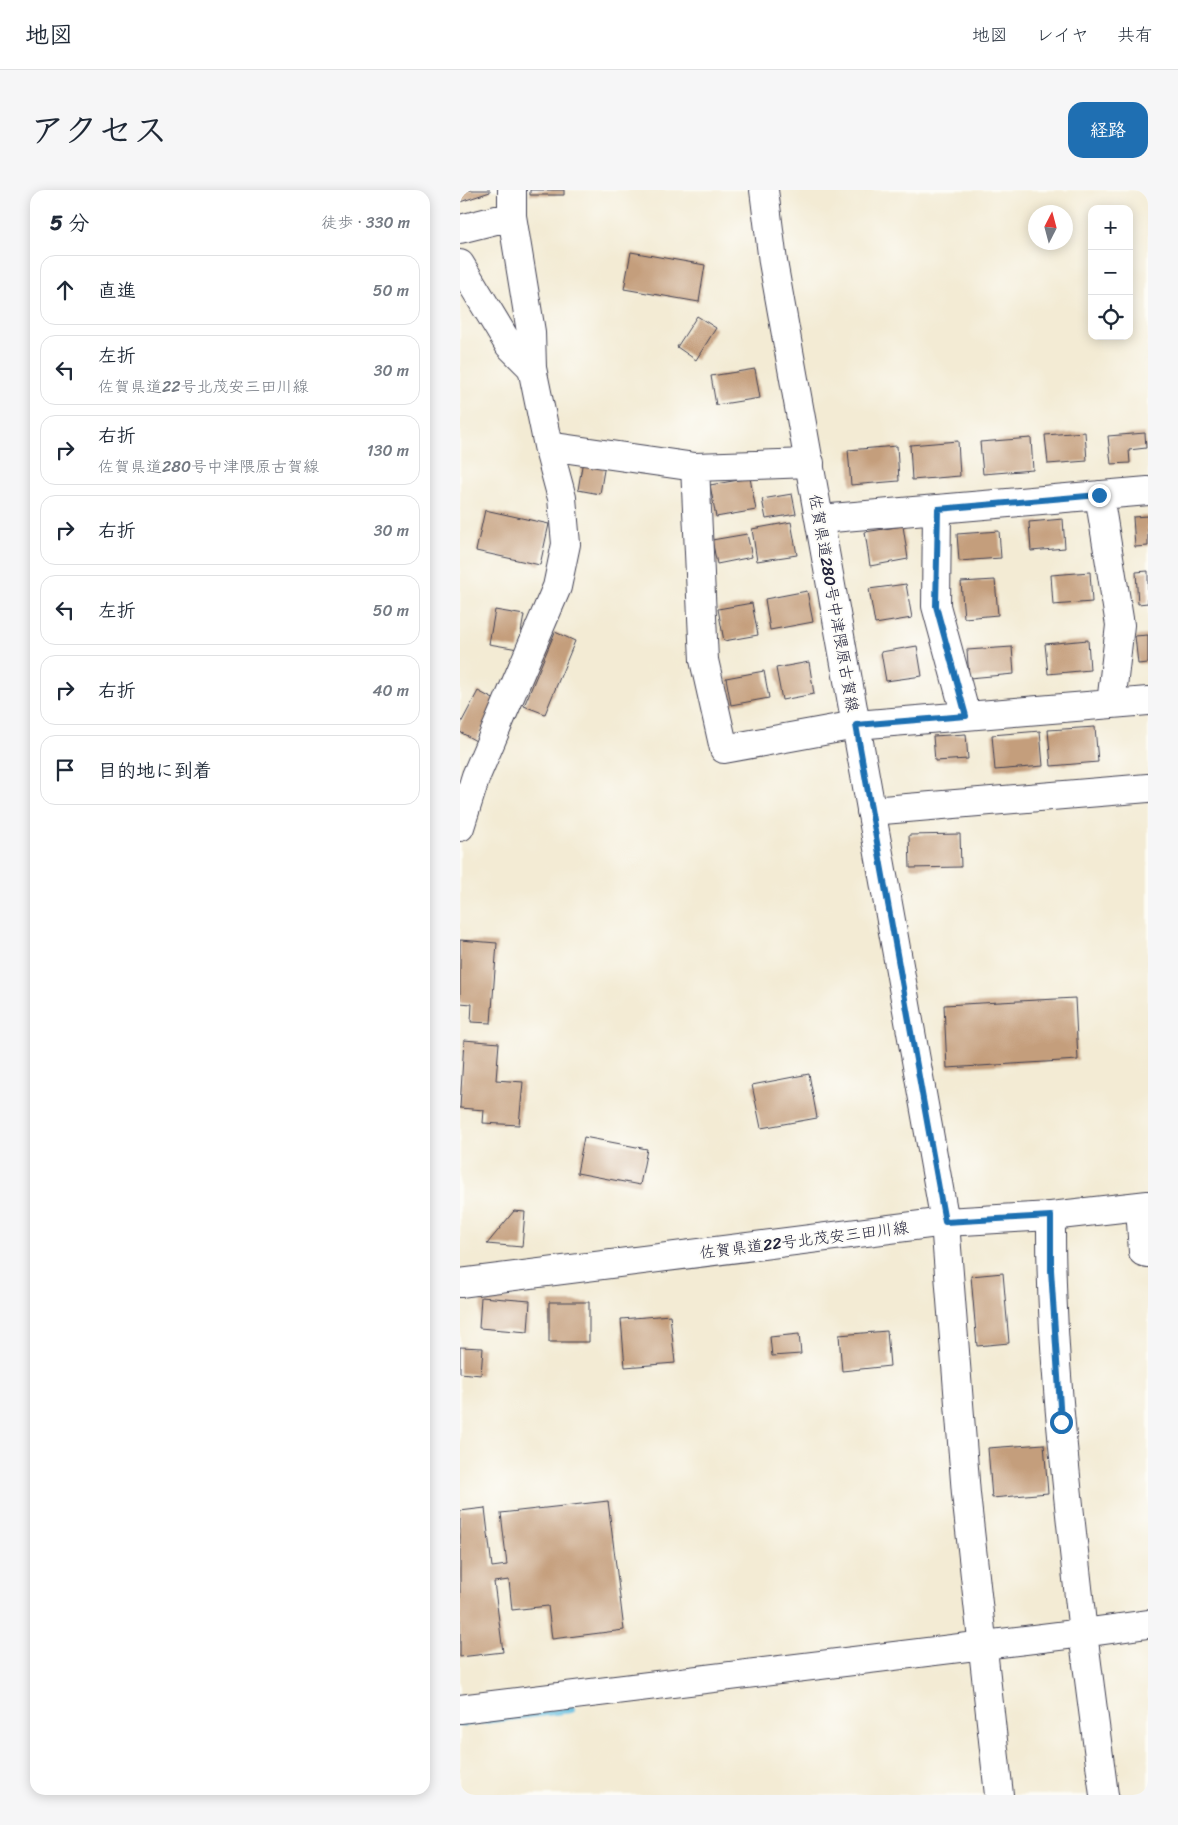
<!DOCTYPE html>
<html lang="ja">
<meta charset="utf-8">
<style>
body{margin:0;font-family:Sriracha,"Klee One",sans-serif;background:#f6f6f7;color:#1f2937}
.controls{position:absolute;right:15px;top:15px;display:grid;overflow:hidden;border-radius:10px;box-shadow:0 2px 12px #0003}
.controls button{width:45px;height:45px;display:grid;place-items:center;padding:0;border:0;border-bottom:1px solid #e0e1e3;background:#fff;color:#1f2937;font:25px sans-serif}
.compass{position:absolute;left:568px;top:15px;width:45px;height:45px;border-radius:50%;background:#fff;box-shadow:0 2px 12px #0003;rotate:6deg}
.stop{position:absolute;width:15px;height:15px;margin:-11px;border:4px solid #1f6fb2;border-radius:50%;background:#fff}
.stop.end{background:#1f6fb2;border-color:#fff;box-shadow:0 1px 5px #0008}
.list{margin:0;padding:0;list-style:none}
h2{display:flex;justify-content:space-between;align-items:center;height:65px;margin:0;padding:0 20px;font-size:21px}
h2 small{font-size:16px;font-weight:400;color:#747a83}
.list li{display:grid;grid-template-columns:32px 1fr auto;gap:15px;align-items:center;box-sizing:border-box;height:70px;margin:0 10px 10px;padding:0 10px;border:1px solid #e0e1e3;border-radius:15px}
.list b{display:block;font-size:19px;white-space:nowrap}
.list p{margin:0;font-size:16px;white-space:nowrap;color:#747a83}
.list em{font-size:16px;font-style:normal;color:#747a83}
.icon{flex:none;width:28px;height:28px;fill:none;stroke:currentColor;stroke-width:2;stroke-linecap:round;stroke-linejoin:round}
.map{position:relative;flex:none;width:688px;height:1605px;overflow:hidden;border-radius:15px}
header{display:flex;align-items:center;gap:30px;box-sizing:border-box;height:70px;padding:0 25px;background:#fff;border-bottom:1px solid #e0e1e3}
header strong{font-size:24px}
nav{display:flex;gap:28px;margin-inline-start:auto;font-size:18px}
.intro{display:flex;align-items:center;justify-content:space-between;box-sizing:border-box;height:120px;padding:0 30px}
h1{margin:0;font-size:35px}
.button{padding:12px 22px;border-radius:15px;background:#1f6fb2;color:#fff;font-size:18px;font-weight:700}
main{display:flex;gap:30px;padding:0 30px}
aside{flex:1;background:#fff;border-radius:15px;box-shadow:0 2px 12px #0003}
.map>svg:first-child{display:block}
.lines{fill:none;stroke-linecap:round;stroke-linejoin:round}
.stream{stroke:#61bddf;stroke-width:8}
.building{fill:#c49e7b}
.minor-casing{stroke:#414052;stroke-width:30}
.major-casing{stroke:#414052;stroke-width:30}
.minor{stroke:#fff;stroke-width:28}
.major{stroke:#fff;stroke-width:28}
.route{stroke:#1f6fb2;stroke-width:6}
.labels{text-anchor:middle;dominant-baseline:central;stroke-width:4;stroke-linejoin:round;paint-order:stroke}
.street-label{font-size:16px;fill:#22223b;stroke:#fdfcf7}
</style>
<header>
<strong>地図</strong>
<nav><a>地図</a><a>レイヤ</a><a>共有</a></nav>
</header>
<div class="intro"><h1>アクセス</h1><a class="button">経路</a></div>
<main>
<aside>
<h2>5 分<small>徒歩 · 330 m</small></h2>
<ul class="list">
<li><svg class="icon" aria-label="ahead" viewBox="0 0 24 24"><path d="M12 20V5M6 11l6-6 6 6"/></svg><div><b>直進</b></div><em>50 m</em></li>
<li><svg class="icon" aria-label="left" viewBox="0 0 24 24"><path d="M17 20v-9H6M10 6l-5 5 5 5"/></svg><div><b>左折</b><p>佐賀県道22号北茂安三田川線</p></div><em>30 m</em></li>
<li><svg class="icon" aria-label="right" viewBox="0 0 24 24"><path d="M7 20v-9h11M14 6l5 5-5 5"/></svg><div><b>右折</b><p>佐賀県道280号中津隈原古賀線</p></div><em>130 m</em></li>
<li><svg class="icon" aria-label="right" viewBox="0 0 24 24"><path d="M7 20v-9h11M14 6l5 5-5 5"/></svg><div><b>右折</b></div><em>30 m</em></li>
<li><svg class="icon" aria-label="left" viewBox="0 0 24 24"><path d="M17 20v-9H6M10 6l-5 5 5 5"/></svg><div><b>左折</b></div><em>50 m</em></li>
<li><svg class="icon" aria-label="right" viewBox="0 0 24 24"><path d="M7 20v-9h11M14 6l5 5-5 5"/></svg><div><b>右折</b></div><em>40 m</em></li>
<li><svg class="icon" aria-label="arrive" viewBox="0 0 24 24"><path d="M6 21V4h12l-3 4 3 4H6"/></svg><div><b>目的地に到着</b></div></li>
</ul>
</aside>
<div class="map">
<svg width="688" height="1605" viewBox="0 0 688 1605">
<rect width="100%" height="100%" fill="#fdfcf7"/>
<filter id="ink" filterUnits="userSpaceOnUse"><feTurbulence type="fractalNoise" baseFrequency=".02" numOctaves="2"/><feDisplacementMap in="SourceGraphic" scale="10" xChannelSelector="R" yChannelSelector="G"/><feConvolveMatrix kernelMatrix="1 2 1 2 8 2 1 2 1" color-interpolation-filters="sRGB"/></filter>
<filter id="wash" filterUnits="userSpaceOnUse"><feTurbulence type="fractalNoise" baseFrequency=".0096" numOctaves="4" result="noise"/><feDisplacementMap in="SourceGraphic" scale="20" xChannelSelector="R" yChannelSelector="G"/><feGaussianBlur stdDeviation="1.12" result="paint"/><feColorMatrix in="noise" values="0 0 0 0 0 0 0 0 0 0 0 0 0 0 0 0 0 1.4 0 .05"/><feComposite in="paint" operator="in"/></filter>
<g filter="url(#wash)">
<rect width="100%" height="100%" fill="#f3ebd4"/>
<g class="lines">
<!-- stream -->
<path class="stream" d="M 0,1533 L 111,1519"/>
</g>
<g id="blocks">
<!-- building -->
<path class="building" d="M 0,0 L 30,0 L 30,2 L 0,12 Z
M 70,0 L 104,0 L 104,5 L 70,5 Z
M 171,62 L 245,75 L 239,112 L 164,99 Z
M 237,126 L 256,138 L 236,170 L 217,157 Z
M 295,179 L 300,208 L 256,215 L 251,186 Z
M 625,242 L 627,271 L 588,274 L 585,245 Z
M 685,243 L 686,258 L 669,260 L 670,273 L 651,274 L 648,246 Z
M 571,248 L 573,280 L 523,284 L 520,252 Z
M 498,251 L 500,286 L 452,290 L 450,255 Z
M 437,256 L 439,291 L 391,295 L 388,260 Z
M 123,270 L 145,274 L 140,304 L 118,300 Z
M 290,288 L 296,320 L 256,327 L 250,295 Z
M 332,304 L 336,324 L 306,329 L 302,309 Z
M 25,320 L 89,334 L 80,375 L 16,361 Z
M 688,326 L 688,356 L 675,357 L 673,327 Z
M 603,329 L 605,358 L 571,361 L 569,332 Z
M 331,332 L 337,365 L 297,371 L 292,339 Z
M 443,336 L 448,369 L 410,376 L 405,342 Z
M 539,341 L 541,368 L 499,371 L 497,344 Z
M 287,344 L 292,367 L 257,374 L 252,350 Z
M 688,381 L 688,413 L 678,414 L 676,382 Z
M 630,382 L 632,412 L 593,415 L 591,385 Z
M 535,390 L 538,425 L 504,428 L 501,392 Z
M 446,394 L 452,428 L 415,434 L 409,399 Z
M 347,401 L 353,432 L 310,440 L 305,409 Z
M 292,413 L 298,445 L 264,451 L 258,419 Z
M 35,420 L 64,425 L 58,459 L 29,454 Z
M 95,442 L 115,451 L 85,524 L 64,516 Z
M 688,445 L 688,473 L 678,474 L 675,446 Z
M 628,450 L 630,480 L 588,484 L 585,454 Z
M 457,456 L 462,486 L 426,491 L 421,462 Z
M 552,457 L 554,484 L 509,488 L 507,460 Z
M 349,472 L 354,504 L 322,510 L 316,478 Z
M 304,481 L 309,508 L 271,515 L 266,488 Z
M 18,501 L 37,511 L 16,551 L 0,542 L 0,535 Z
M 635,537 L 638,572 L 591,576 L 588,540 Z
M 580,541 L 583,576 L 535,580 L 532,545 Z
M 506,544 L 508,569 L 475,571 L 473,546 Z
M 500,644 L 501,677 L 450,678 L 449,645 Z
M 0,750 L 37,753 L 31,833 L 11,832 L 12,814 L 0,813 Z
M 615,808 L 618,870 L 487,878 L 484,815 Z
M 4,850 L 39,853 L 36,890 L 63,892 L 59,935 L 23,933 L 24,920 L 0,918 Z
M 349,884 L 357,928 L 301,938 L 292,895 Z
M 124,947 L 187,959 L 180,995 L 117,983 Z
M 54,1021 L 65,1022 L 62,1057 L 27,1054 Z
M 543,1083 L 549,1153 L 517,1156 L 511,1086 Z
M 21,1107 L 70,1111 L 68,1142 L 19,1138 Z
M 89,1112 L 129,1112 L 129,1152 L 89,1152 Z
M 210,1125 L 215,1173 L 165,1177 L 161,1129 Z
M 427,1141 L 430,1176 L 382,1181 L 379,1145 Z
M 339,1144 L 341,1164 L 312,1166 L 310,1147 Z
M 0,1157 L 23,1158 L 21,1185 L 0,1183 Z
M 584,1254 L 588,1303 L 532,1308 L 528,1258 Z
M 148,1311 L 164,1440 L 92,1449 L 88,1416 L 52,1420 L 49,1390 L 34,1392 L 43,1462 L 0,1467 L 0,1321 L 25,1318 L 32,1377 L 47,1375 L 41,1323 Z"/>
</g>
</g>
<g filter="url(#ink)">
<use href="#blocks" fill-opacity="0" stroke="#414052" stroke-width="1"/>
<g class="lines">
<!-- minor casing -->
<g class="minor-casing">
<path id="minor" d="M 0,39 L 52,26
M 0,74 L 49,155 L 72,178
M 88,256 L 235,277 L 350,273
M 235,277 L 244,470 L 264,559 L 396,535 L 688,511
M 639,305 L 660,435 L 651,514
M 477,319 L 476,416 L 506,526
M 360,329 L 688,301
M 411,621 L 688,598
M 0,637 L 16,586 L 97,397 L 106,354 L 102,308 L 88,256 L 72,178 L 71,142 L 52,26 L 52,0
M 680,1017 L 683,1062 L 688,1063
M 485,1032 L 506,1304 L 539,1605
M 0,1519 L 623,1443 C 608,1305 590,1166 591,1026
M 644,1605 L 623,1443 L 688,1434"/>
</g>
<!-- major casing -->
<g class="major-casing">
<path id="major" d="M 304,0 L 313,72 L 485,1032
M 0,1093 L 485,1032 L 591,1026 L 688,1015"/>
</g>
<!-- minor -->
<use href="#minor" class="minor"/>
<!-- major -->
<use href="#major" class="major"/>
</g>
</g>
<g class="lines" filter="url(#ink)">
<!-- route -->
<path class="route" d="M 601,1232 L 591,1080 L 591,1026 L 485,1032 L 396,535 L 506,526 L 476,416 L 478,319 L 639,305"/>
</g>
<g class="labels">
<!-- street labels -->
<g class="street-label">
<text transform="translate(374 413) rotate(80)">佐賀県道280号中津隈原古賀線</text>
<text transform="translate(344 1050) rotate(-7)">佐賀県道22号北茂安三田川線</text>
</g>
</g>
</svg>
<div class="controls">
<button>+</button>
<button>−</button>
<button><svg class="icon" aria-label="locate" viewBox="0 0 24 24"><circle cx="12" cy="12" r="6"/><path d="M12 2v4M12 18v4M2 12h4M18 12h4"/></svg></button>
</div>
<svg class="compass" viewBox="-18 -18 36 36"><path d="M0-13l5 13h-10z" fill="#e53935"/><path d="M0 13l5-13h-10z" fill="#747a83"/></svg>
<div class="stop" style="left:601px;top:1232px"></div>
<div class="stop end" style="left:639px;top:305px"></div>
</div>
</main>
